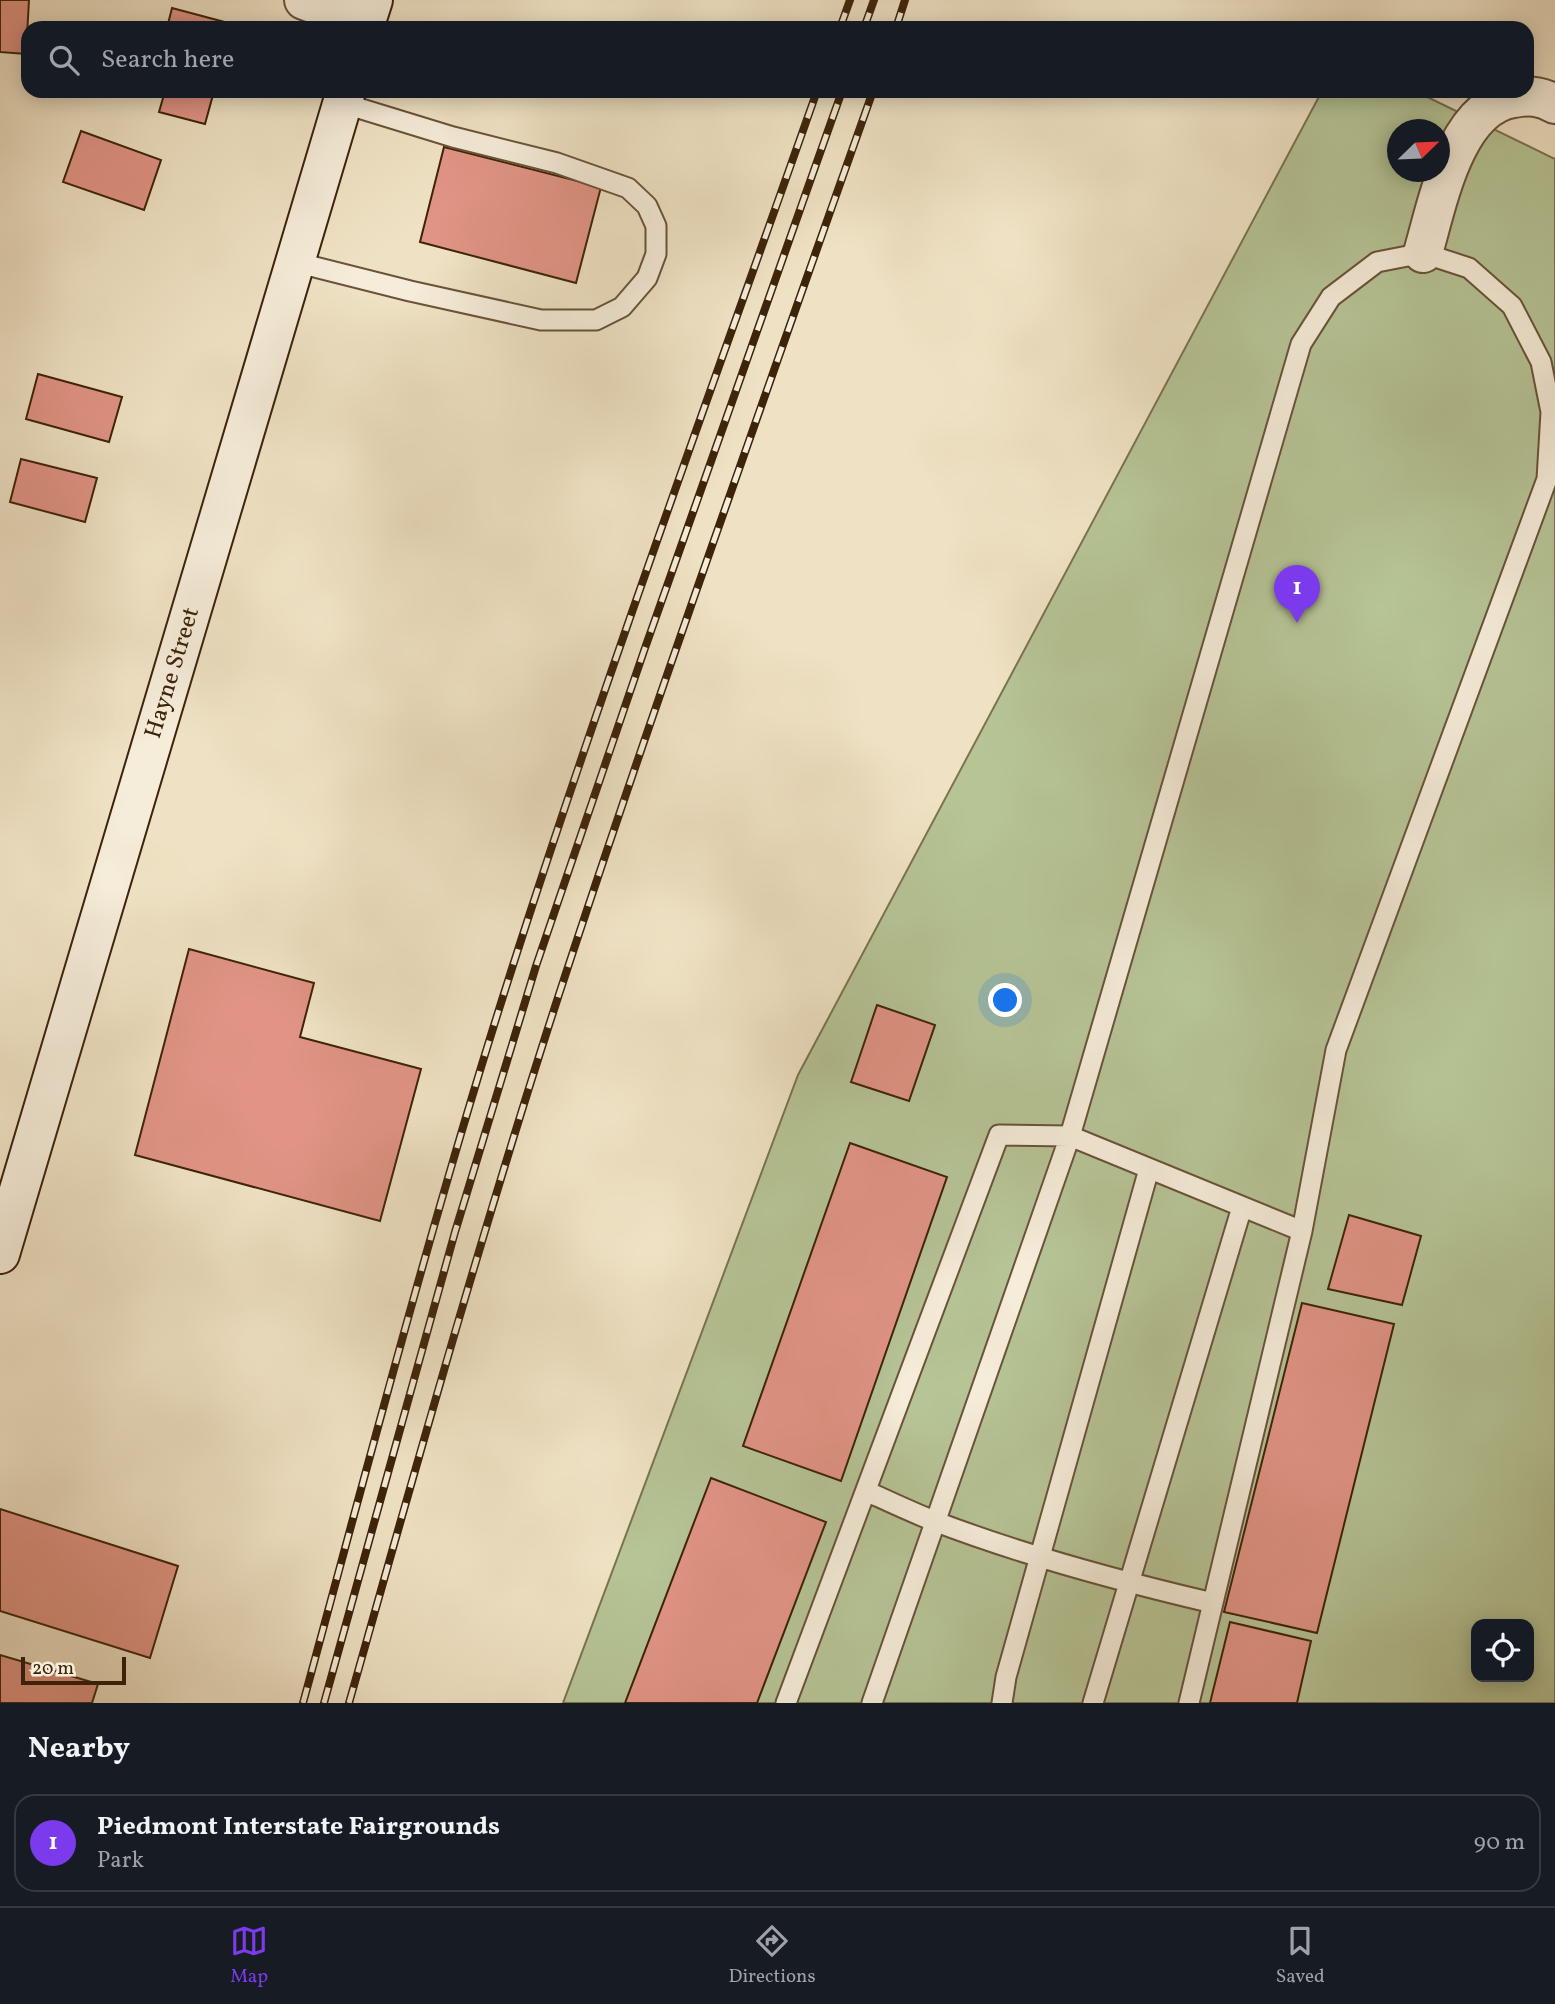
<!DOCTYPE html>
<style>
body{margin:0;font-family:Vollkorn,serif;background:#242831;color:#f1f3f6}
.controls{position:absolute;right:21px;bottom:21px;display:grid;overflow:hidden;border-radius:14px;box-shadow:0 4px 18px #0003}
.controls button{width:63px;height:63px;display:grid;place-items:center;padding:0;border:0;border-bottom:2px solid #363941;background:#171b24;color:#f1f3f6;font:35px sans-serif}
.compass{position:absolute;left:1387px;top:119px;width:63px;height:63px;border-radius:50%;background:#171b24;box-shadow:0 4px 18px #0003;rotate:67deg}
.scale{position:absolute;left:21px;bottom:18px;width:105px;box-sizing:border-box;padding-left:7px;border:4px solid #3d2309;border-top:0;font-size:19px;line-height:24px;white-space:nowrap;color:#3d2309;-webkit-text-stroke:5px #f5ecd9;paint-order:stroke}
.you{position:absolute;left:1006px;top:1001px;width:24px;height:24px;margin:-18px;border:5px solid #fff;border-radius:50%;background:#1a73e8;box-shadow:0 0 0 10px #1a73e833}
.badge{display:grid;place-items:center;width:46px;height:46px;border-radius:50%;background:#7c3aed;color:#fff;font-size:23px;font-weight:700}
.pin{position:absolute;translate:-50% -58px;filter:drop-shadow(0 2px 4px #0008)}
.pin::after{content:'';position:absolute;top:37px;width:24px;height:21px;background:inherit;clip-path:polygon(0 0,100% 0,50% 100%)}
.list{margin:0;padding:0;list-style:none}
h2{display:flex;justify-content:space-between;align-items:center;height:91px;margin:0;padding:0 28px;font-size:30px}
h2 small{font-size:23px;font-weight:400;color:#9ea1a6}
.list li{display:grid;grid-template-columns:46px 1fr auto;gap:21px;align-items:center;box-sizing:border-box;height:98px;margin:0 14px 14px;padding:0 14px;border:2px solid #363941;border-radius:21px}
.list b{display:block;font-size:26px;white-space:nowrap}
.list p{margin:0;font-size:23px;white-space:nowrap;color:#9ea1a6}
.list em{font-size:23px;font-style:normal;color:#9ea1a6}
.icon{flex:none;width:38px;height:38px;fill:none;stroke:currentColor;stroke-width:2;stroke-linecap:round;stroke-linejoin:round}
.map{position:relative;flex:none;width:1555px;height:1703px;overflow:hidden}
.search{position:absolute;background:#171b24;box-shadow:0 4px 18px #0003;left:21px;right:21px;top:21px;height:77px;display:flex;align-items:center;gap:18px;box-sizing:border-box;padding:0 24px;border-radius:21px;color:#9ea1a6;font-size:26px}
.sheet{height:203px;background:#171b24}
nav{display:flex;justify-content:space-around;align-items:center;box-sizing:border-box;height:98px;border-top:2px solid #363941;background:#171b24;font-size:19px;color:#9ea1a6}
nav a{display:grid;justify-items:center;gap:4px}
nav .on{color:#7c3aed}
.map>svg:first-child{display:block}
.green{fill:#b6c496;stroke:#7a7450;stroke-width:2;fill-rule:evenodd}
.building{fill:#e19485;stroke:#3d2309;stroke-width:2}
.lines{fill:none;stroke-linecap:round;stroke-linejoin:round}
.lane-casing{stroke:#6a5338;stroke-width:23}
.street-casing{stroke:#6a5338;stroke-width:42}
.secondary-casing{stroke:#3d2309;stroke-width:42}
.lane{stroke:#f5ecd9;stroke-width:19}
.street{stroke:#f5ecd9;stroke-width:38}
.secondary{stroke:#f5ecd9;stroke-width:38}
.rail-casing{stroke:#3d2309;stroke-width:8}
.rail{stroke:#f5ecd9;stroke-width:5;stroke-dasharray:16;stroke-linecap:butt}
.labels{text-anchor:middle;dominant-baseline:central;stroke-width:5;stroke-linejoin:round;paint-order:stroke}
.street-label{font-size:24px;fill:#3d2309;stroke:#f5ecd9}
</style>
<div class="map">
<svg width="1555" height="1703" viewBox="0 0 1555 1703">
<rect width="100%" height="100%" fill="#efe2c4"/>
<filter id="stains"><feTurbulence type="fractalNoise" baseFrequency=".00286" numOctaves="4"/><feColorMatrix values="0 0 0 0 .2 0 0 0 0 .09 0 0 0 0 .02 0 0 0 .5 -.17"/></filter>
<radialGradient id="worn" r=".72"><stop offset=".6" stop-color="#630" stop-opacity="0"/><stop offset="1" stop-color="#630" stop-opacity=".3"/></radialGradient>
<!-- green -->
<path class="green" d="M 1322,91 L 1415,91 L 1555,159 L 1555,1703 L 563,1703 L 798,1075 ZM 1398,130 L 1440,130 L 1440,172 L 1398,172 ZM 1476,1624 L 1529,1624 L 1529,1677 L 1476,1677 Z"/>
<!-- building -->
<path class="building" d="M 0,0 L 29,0 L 26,54 L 0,52 Z
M 172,8 L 232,24 L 230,28 L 167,28 Z
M 165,91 L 214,91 L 205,124 L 159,112 Z
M 81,131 L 161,160 L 144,210 L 63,182 Z
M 444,147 L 601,187 L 576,283 L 420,242 Z
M 38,374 L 122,397 L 109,442 L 26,419 Z
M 21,459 L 97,478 L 85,522 L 10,502 Z
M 189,949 L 314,983 L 300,1037 L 421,1069 L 380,1221 L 135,1155 Z
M 877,1005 L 935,1025 L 909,1101 L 851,1082 Z
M 850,1143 L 947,1177 L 841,1481 L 743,1446 Z
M 1349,1215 L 1421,1236 L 1402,1305 L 1328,1289 Z
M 1302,1303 L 1394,1324 L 1317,1633 L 1224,1612 Z
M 711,1478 L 826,1522 L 757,1703 L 625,1703 Z
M 0,1509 L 178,1566 L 150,1658 L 0,1611 Z
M 1230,1622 L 1311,1641 L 1297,1703 L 1210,1703 Z
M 0,1655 L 98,1684 L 92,1703 L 0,1703 Z"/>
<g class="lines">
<!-- lane casing -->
<g class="lane-casing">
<path id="lane" d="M 295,262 L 410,291 L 541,320 L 596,320 L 622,307 L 647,278 L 656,254 L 656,226 L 647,206 L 628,188 L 557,163 L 453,137 L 342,103
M 866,1491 C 888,1501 911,1512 934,1521 C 1025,1556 1119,1581 1213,1603
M 786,1703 L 999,1135 L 1070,1136 L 872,1703
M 1002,1703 L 1006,1677 L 1149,1169
M 1093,1703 L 1242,1207
M 1189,1703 L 1302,1231 L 1336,1050 L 1547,479 L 1551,412 L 1541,362 L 1512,306 L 1469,268 L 1423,253 L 1377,262 L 1331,297 L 1301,344 L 1070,1136 L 1302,1231"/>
</g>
<!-- street casing -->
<g class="street-casing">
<path id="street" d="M 304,0 L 366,23
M 1423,253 C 1437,205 1455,106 1514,98 C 1529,95 1541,96 1555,104"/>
</g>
<!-- secondary casing -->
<g class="secondary-casing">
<path id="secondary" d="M 364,28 L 373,0
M 0,1254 L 346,91"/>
</g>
<!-- lane -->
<use href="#lane" class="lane"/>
<!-- street -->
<use href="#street" class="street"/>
<!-- secondary -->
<use href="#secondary" class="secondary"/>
<!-- rail casing -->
<g class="rail-casing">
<path id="rail" d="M 840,28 L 850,0
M 864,28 L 874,0
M 896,28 L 905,0
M 303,1703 C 371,1454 436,1204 515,959 C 609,667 715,380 817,91
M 324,1703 L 455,1232 L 536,966 L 645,648 L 842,91
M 349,1703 C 418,1460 486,1216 565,976 C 663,679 769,385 873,91"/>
</g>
<!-- rail -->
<use href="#rail" class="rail"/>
</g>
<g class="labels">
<!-- street labels -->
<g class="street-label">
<text transform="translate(173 673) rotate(-73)">Hayne Street</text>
</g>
</g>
<rect width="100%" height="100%" filter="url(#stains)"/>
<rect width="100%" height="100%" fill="url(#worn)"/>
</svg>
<div class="controls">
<button><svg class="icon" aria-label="locate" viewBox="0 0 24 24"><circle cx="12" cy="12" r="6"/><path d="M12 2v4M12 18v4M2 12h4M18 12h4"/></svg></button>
</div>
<svg class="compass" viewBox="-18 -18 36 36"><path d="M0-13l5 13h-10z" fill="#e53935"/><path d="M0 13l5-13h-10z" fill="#9ea1a6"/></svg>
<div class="scale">20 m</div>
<div class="you"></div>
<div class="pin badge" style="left:1297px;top:623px">1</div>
<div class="search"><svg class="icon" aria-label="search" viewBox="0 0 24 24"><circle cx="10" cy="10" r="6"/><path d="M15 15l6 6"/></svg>Search here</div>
</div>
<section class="sheet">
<h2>Nearby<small></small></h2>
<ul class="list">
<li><span class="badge">1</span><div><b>Piedmont Interstate Fairgrounds</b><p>Park</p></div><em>90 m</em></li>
</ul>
</section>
<nav>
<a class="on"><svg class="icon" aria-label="map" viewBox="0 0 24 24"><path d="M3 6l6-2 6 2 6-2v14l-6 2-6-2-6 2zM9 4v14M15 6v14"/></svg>Map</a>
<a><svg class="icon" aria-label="directions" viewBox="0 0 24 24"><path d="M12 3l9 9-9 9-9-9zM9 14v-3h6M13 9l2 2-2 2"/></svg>Directions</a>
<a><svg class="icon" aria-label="saved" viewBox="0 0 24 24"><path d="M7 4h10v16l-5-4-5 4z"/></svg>Saved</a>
</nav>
